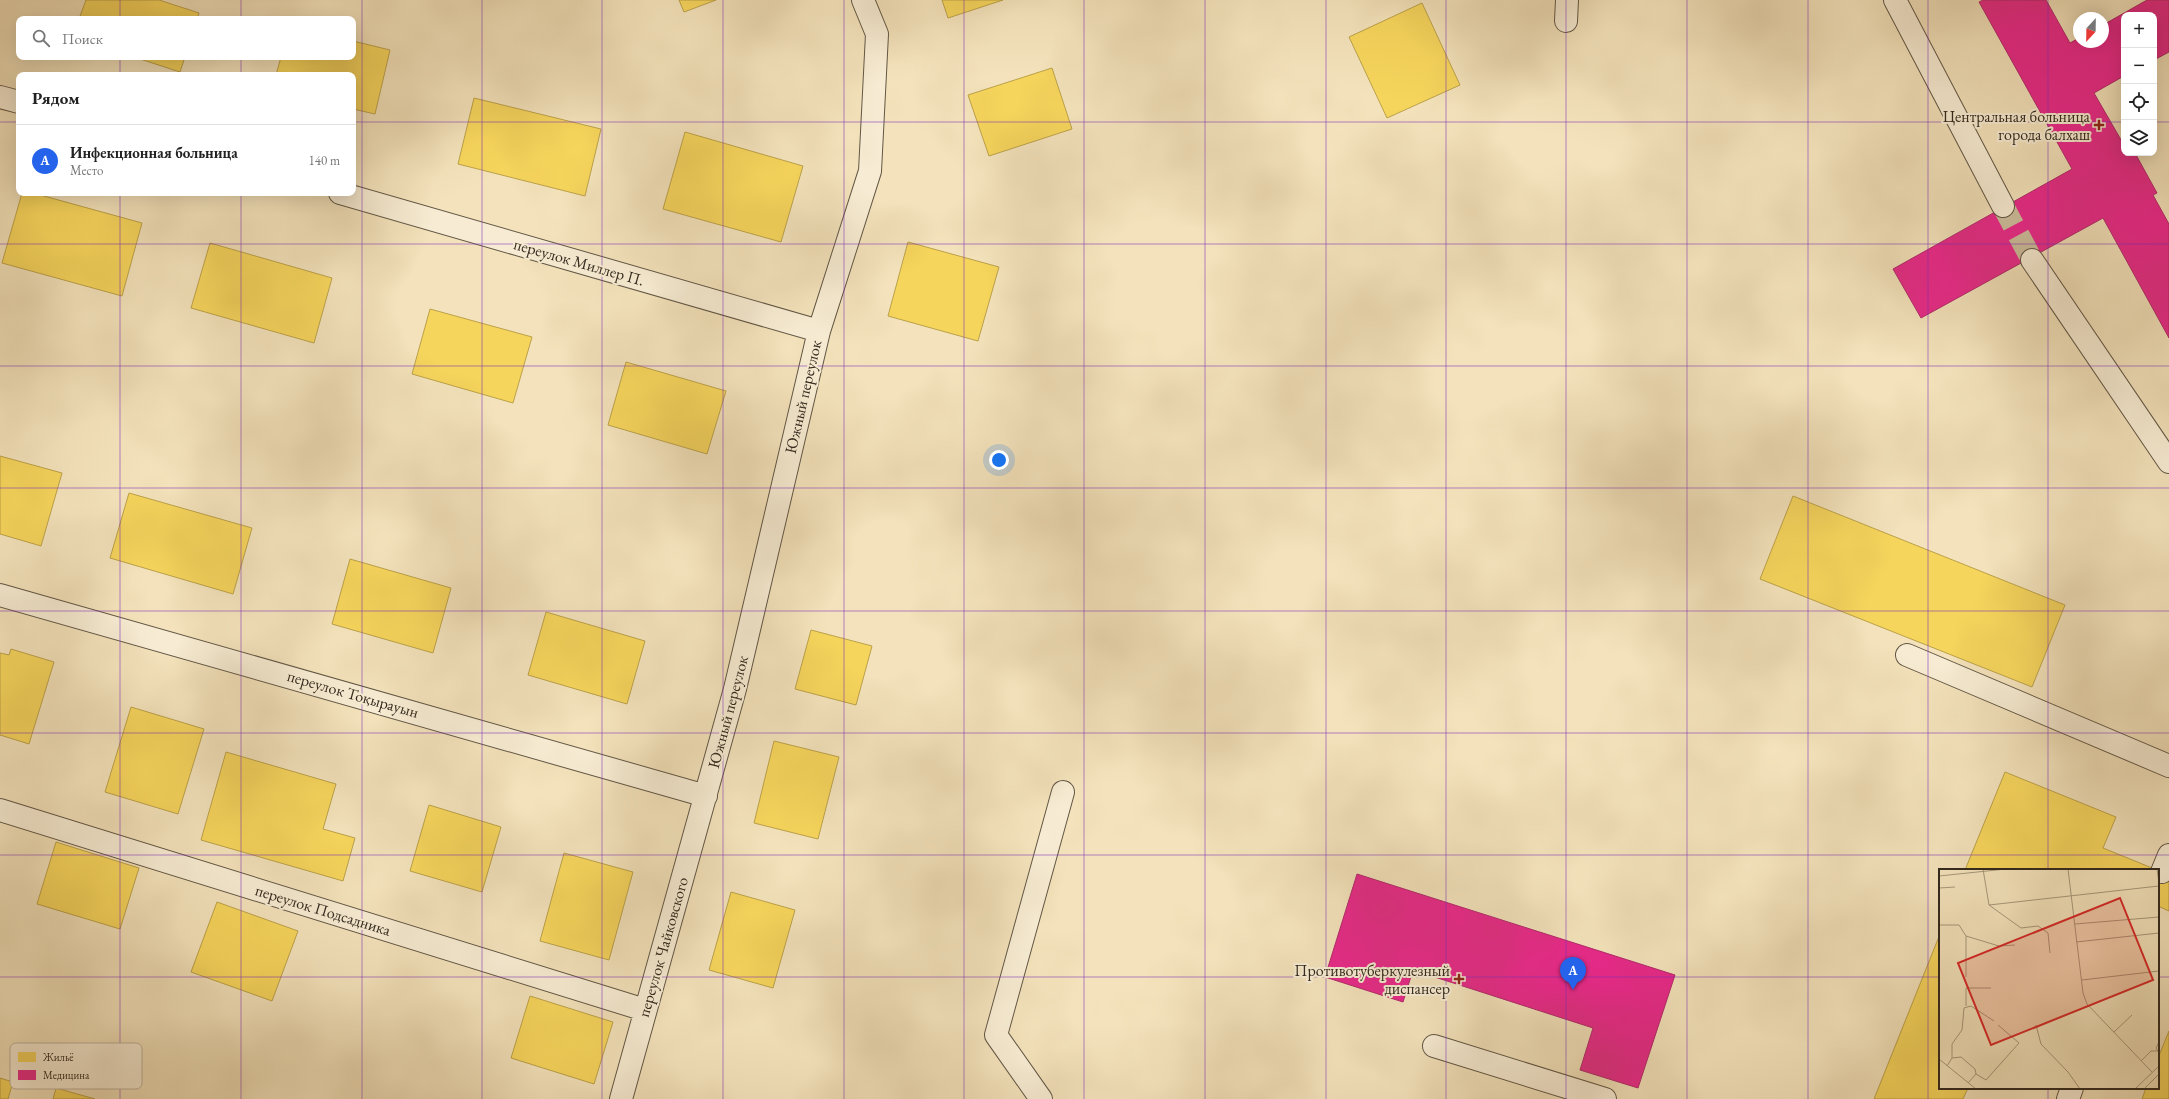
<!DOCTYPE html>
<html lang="ru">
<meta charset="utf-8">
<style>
body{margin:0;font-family:"EB Garamond",serif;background:#f6f6f6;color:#222}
.controls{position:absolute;right:12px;top:12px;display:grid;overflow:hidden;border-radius:8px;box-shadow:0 4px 16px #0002}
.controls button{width:36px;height:36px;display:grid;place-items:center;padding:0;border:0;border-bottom:1px solid #e0e0e0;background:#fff;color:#222;font:20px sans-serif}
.compass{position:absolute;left:2073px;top:12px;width:36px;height:36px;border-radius:50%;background:#fff;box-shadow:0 4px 16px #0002;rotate:202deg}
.you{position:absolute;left:999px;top:460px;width:14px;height:14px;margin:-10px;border:3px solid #fff;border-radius:50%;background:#1a73e8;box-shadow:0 0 0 6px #1a73e833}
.badge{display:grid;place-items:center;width:26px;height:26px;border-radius:50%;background:#2563eb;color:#fff;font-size:13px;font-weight:700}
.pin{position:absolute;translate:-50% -33px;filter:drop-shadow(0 1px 2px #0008)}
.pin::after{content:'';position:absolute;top:21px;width:14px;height:12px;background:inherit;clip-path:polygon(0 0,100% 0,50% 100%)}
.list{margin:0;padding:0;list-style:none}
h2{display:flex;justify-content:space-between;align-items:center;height:52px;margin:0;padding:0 16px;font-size:17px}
h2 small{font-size:13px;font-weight:400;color:#767676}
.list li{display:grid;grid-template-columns:26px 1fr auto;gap:12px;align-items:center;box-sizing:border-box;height:72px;padding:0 16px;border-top:1px solid #e0e0e0}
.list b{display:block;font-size:15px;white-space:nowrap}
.list p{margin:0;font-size:13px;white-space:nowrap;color:#767676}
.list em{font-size:13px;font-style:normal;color:#767676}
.icon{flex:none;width:22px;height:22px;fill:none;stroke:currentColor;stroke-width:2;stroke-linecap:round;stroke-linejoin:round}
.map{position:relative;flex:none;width:2169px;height:1099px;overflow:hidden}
.search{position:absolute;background:#fff;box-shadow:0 4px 16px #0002;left:16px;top:16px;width:340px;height:44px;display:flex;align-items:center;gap:10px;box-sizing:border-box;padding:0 14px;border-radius:8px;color:#767676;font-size:15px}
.panel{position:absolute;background:#fff;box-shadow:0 4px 16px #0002;left:16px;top:72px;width:340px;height:124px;border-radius:8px}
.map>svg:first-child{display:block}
.homes{fill:#f6d55c;stroke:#bba149}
.health{fill:#e7298a;stroke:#b1296a}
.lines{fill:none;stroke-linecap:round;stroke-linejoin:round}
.minor-tunnel{stroke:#ccbd9c;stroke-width:22;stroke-dasharray:22 11;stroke-linecap:butt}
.minor-casing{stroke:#625745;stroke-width:24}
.minor{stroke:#f7ecd3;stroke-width:22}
.grid{fill:none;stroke:#7b2cbf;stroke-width:1;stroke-opacity:0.55}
.poi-dot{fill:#8f2418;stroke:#f7ecd3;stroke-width:1.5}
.labels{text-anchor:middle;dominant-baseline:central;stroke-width:4;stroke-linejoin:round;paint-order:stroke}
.poi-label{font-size:16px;fill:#32291e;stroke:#f7ecd3;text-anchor:end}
.street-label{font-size:16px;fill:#32291e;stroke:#f7ecd3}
.inset-road{fill:none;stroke:#a6987c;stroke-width:1}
.view{fill:#d62828;fill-opacity:0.15;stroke:#d62828;stroke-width:2}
.inset-edge{fill:none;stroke:#32291e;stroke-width:2}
.key{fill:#f7ecd3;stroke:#bcb29d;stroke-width:1}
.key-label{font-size:11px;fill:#32291e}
</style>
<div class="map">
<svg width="2169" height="1099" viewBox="0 0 2169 1099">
<rect width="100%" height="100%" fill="#f3e2bb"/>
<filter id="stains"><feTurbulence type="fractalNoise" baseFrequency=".005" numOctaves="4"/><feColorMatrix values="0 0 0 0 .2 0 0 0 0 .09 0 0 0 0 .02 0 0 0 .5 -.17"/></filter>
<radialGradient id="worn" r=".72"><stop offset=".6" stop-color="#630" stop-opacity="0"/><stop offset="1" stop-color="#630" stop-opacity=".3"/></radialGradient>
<!-- homes -->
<path class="homes" d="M 86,0 L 159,0 L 199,13 L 197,19 L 79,19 Z
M 679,0 L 716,0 L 684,12 Z
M 942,0 L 1003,0 L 948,18 Z
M 1422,3 L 1460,85 L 1387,118 L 1349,37 Z
M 353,41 L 390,50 L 375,114 L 353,109 L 353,75 L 276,75 L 281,57 L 353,57 Z
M 134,57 L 185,57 L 180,72 Z
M 1052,68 L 1072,129 L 989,156 L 968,95 Z
M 474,98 L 601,129 L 585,196 L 458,164 Z
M 685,132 L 803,166 L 781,242 L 663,209 Z
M 22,193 L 33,193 L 142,223 L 122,296 L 2,263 Z
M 908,242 L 999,267 L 978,341 L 888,316 Z
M 210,243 L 332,278 L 314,343 L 191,308 Z
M 430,309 L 532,337 L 513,403 L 412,374 Z
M 626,362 L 726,391 L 707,454 L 608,425 Z
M 0,456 L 62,473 L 41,546 L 0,534 Z
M 129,493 L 252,528 L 233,594 L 110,558 Z
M 1793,496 L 2065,605 L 2032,687 L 1760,579 Z
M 350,559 L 451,588 L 433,653 L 332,624 Z
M 546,612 L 645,641 L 627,704 L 528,675 Z
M 811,630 L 872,646 L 856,705 L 795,689 Z
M 11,649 L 54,662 L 29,744 L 0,735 L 0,653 L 9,655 Z
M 131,707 L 204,729 L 178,814 L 105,792 Z
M 774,741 L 839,757 L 818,839 L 754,823 Z
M 226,752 L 336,784 L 323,829 L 355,838 L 343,881 L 201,840 Z
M 2005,772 L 2116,817 L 2103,848 L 2157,870 L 1965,870 Z
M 429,805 L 501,827 L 482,892 L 410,871 Z
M 56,842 L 139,868 L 120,929 L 37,904 Z
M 564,853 L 633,872 L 609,960 L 540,941 Z
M 2158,870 L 2169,875 L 2169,911 L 2158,906 Z
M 731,892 L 795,910 L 773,988 L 709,970 Z
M 217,902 L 298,931 L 272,1001 L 191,972 Z
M 1940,934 L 1940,1088 L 1968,1088 L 1963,1099 L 1874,1099 Z
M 530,996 L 613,1022 L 594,1084 L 511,1058 Z
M 2169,1031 L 2169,1099 L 2142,1099 L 2146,1088 L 2158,1088 L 2158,1058 Z
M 0,1078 L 13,1082 L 8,1099 L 0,1099 Z
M 56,1088 L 95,1099 L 53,1099 Z"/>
<!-- health -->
<path class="health" d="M 1983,0 L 2046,0 L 2070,43 L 2079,38 L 2079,42 L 2103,42 L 2103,25 L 2147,0 L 2169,0 L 2169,52 L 2154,60 L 2154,15 L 2124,15 L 2124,76 L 2094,93 L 2124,145 L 2124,153 L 2135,153 L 2157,193 L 2153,195 L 2169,224 L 2169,338 L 2103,218 L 1921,318 L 1893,269 L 2072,169 L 1979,2 Z
M 1357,874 L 1675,975 L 1638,1088 L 1580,1070 L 1593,1028 L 1413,970 L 1403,1002 L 1325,977 Z"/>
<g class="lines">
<!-- minor-tunnel -->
<path class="minor-tunnel" d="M 2003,206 L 2032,260"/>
<!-- minor casing -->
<g class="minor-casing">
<path id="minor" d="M 1895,0 L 2003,206
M 1566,21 L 1567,0
M 0,97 L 19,102
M 340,193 L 819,331
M 2032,260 L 2169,462
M 0,595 L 706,796
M 1907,655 L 2169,766
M 0,810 L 645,1010
M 2162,872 L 2169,855
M 1434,1046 L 1605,1099
M 621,1099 L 735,689 L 819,331 L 870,171 L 877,34 L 863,0
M 1041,1099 L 996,1035 L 1063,792
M 2068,1099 L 2072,1088"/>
</g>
<!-- minor -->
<use href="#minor" class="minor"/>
</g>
<!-- grid -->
<path class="grid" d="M 120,0 L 120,19M 241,0 L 241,19M 362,0 L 362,1099M 482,0 L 482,1099M 602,0 L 602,1099M 723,0 L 723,1099M 844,0 L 844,1099M 964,0 L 964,1099M 1084,0 L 1084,1099M 1205,0 L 1205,1099M 1326,0 L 1326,1099M 1446,0 L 1446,1099M 1566,0 L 1566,1099M 1687,0 L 1687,1099M 1808,0 L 1808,1099M 1928,0 L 1928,1099M 2048,0 L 2048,870M 120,57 L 120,75M 241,57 L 241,75M 0,122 L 19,122M 353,122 L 2124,122M 2154,122 L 2169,122M 120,193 L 120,1099M 241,193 L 241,1099M 0,244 L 2169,244M 0,366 L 2169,366M 0,488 L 2169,488M 0,611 L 2169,611M 0,733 L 2169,733M 0,855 L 2169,855M 0,977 L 1940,977M 2158,977 L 2169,977M 2048,1088 L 2048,1099"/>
<!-- markers -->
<g class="poi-dot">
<path d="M2097 119h4v4h4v4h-4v4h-4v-4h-4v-4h4z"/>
<path d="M1457 973h4v4h4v4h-4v4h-4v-4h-4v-4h4z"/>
</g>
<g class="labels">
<!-- poi labels -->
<g class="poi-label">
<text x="2090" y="116">Центральная больница<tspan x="2090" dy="18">города балхаш</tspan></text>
<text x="1450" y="970">Противотуберкулезный<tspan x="1450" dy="18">диспансер</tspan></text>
</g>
<!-- street labels -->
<g class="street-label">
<text transform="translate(579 262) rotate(16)">переулок Миллер П.</text>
<text transform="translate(803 397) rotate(-77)">Южный переулок</text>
<text transform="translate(353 694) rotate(16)">переулок Тоқырауын</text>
<text transform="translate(728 712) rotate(-75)">Южный переулок</text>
<text transform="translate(323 910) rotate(17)">переулок Подсадника</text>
<text transform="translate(663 947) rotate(-74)">переулок Чайковского</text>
</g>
</g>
<!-- overview -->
<g transform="translate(1939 869)">
<rect width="220" height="220" fill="#f3e2bb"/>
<path class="inset-road" d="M 44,0 L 50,36 L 82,59 L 99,57 L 109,64 L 111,84M 129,0 L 144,124 L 148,135 L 213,203M 218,0 L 220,14M 0,7 L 67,0M 0,19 L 16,18M 50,36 L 220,17M 136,55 L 220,48M 0,56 L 20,56 L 27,67 L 60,77 L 76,76M 137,73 L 220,64M 27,108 L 27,67M 143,111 L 220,102M 27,137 L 27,119 L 52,119M 97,156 L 102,175 L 129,203 L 141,220M 175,163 L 193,146M 220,173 L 217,179 L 220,184M 13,189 L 22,188 L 36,200 L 37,205M 0,190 L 37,220M 202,192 L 212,182 L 218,182M 8,197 L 13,189 L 13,175 L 23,161 L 25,139 L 32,137 L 55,152M 29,214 L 37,205 L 47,211 L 80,174 L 59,156M 196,220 L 220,197M 205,220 L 220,205"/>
<path class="view" d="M 181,29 L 214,111 L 52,176 L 19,94 Z"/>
<rect width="220" height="220" class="inset-edge"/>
</g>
<!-- legend -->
<rect x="10" y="1043" width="132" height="46" rx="6" class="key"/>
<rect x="18" y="1052" width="18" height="10" fill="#f6d55c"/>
<rect x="18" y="1070" width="18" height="10" fill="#e7298a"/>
<g class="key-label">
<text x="43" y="1061">Жильё</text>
<text x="43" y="1079">Медицина</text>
</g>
<rect width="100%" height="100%" filter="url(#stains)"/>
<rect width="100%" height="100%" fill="url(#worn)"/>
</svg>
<div class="controls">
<button>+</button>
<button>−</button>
<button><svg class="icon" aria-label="locate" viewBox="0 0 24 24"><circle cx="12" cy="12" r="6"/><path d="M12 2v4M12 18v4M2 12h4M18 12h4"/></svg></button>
<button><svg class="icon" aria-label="layers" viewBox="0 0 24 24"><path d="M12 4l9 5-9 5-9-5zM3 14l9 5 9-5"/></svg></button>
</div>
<svg class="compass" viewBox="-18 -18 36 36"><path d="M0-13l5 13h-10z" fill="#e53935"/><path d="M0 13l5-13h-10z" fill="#767676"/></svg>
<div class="you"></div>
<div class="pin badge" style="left:1573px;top:990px">A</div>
<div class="search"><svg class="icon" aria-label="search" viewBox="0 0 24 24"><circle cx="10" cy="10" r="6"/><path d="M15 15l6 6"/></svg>Поиск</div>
<section class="panel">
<h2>Рядом<small></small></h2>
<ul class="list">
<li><span class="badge">A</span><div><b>Инфекционная больница</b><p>Место</p></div><em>140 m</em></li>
</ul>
</section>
</div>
